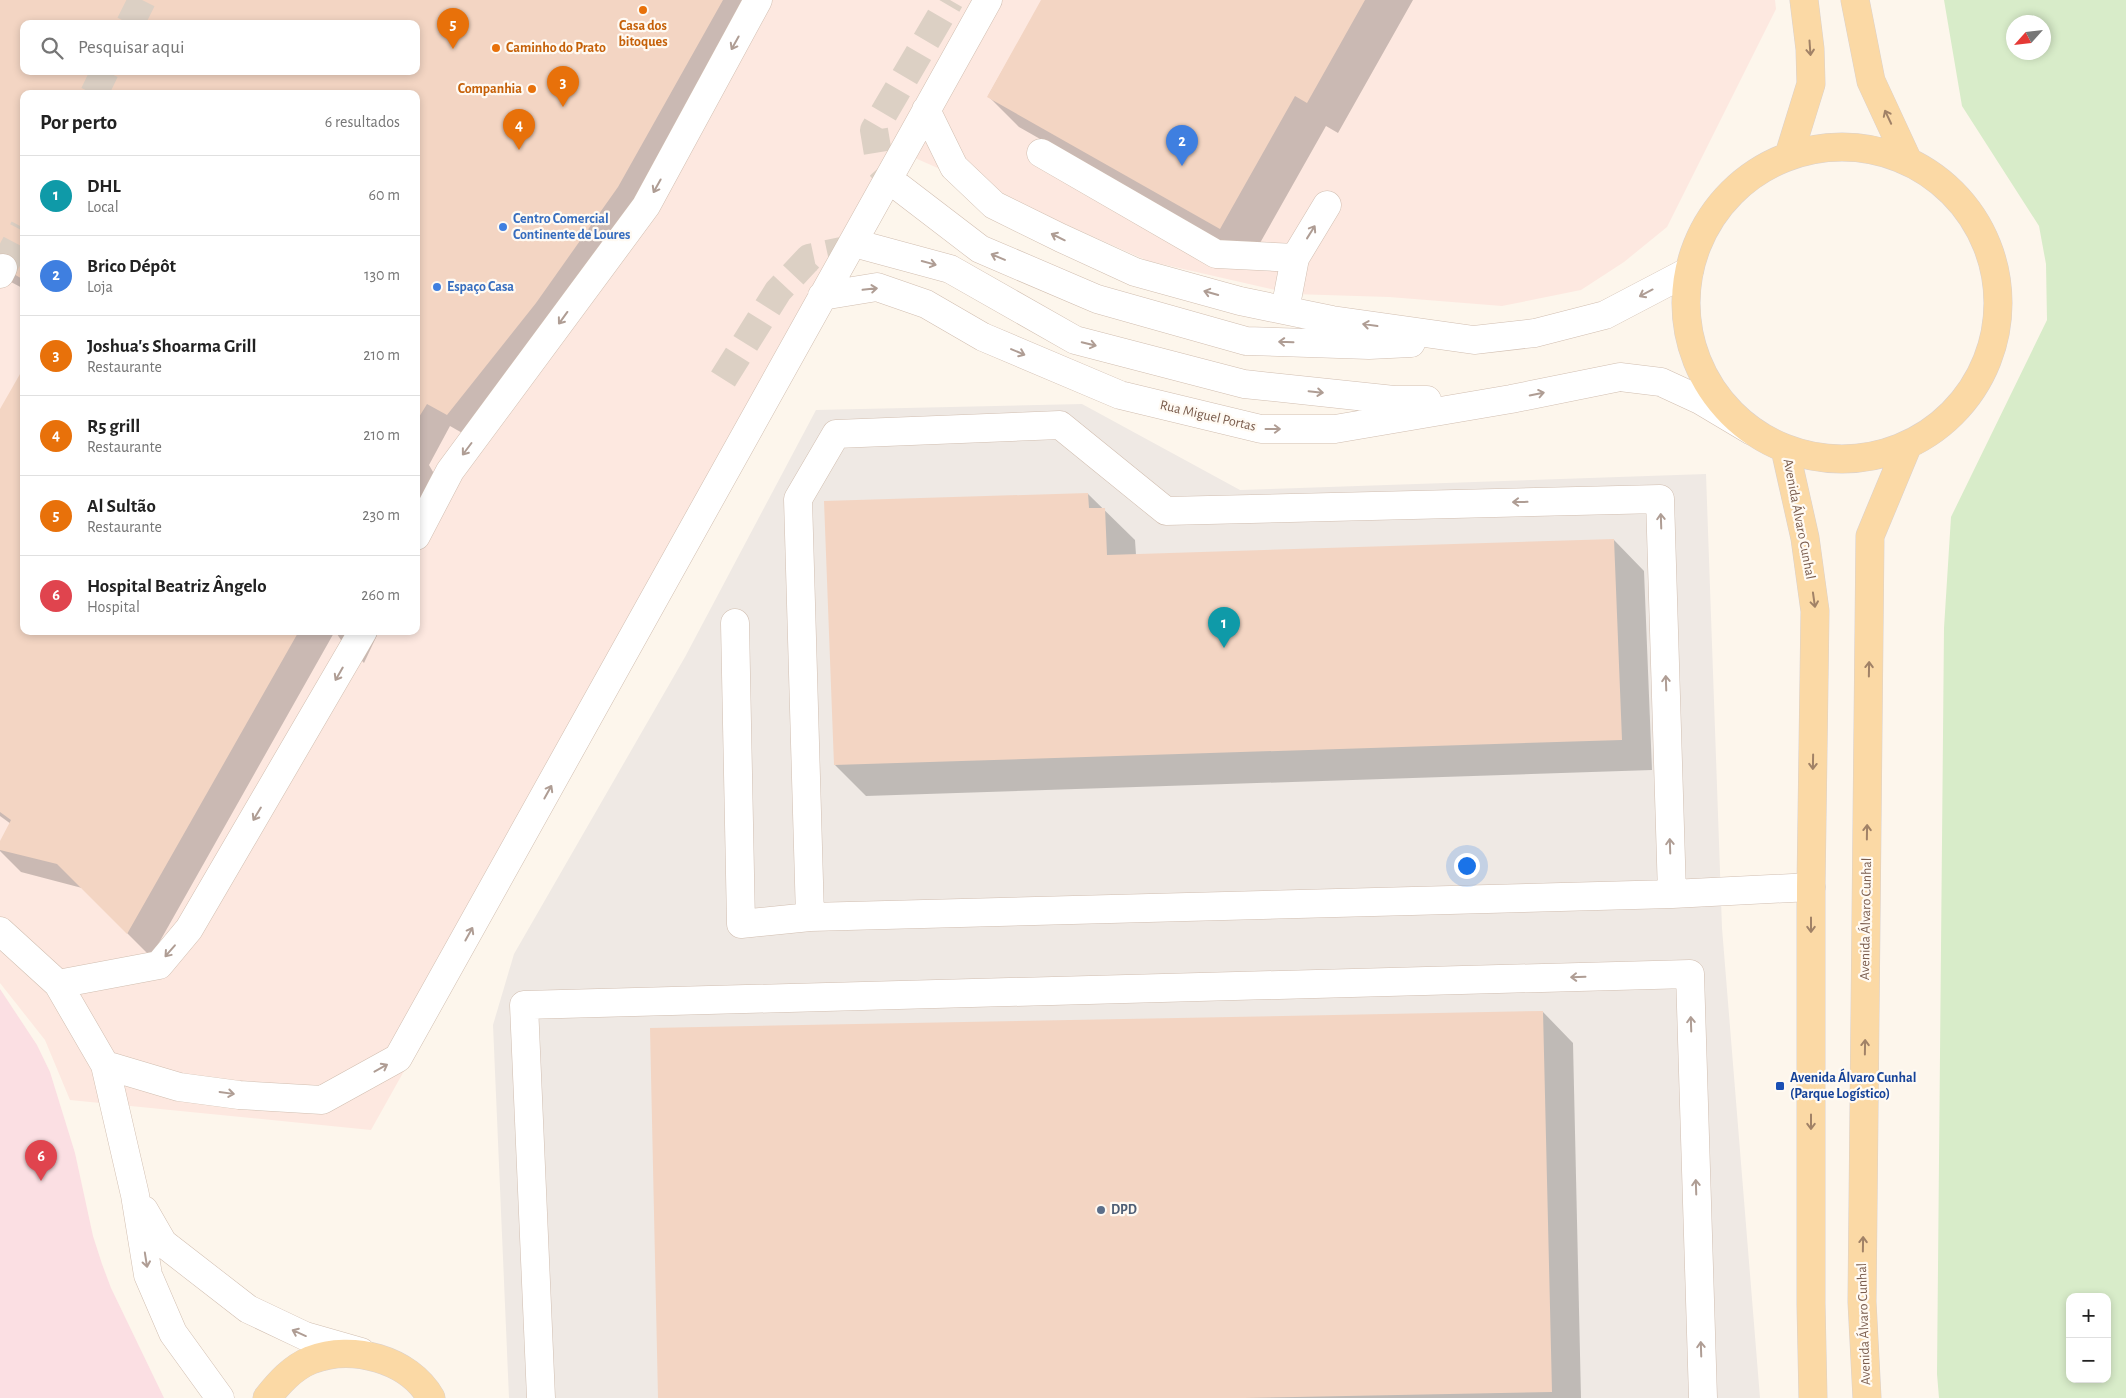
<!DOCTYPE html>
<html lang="pt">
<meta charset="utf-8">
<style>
body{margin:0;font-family:"Alegreya Sans",sans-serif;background:#f2f2f2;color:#222}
.controls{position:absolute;right:15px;bottom:15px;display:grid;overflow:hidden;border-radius:10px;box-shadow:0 2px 8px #0003}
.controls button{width:45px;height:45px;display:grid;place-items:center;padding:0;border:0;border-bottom:1px solid #e0e0e0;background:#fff;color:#222;font:25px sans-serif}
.compass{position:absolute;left:2006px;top:15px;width:45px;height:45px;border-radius:50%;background:#fff;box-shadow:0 2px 8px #0003;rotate:243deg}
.you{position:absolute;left:1466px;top:865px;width:18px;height:18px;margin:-12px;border:4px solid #fff;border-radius:50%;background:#1a73e8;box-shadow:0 0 0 8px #1a73e833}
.badge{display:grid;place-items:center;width:32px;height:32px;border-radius:50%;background:#7c3aed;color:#fff;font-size:16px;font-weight:700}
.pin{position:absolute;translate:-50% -41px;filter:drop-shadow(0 1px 2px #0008)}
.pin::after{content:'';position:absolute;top:26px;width:18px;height:15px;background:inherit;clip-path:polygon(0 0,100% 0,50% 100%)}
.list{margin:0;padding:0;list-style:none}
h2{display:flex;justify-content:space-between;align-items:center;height:65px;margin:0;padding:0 20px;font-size:21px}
h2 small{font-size:16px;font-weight:400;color:#767676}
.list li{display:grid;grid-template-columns:32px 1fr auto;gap:15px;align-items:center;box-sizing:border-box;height:80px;padding:0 20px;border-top:1px solid #e0e0e0}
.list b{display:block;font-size:19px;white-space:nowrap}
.list p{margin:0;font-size:16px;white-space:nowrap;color:#767676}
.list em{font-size:16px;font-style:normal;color:#767676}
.icon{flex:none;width:28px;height:28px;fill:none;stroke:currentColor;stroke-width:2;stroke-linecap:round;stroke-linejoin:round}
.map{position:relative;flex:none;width:2126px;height:1398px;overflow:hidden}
.search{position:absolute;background:#fff;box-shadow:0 2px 8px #0003;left:20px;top:20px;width:400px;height:55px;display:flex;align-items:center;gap:12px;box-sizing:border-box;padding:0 18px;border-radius:10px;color:#767676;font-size:19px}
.panel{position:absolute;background:#fff;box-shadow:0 2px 8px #0003;left:20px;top:90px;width:400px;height:545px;border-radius:10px}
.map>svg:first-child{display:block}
.commercial{fill:#fde8e0;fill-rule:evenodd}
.industrial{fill:#efe9e4}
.medical{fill:#fbdfe3}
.green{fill:#d8ecc9;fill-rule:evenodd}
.shadow{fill:#0003;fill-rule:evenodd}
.building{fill:#f3d5c3;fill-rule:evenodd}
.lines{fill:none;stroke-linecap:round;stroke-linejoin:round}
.minor-tunnel{stroke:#dcd0c4;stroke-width:28;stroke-dasharray:28 14;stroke-linecap:butt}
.minor-casing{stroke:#d1beb0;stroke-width:29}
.major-casing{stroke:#dad1cd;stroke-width:29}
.minor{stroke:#fff;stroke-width:28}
.major{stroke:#fbd9a5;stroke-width:28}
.oneway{stroke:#af9d94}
.oneway2{stroke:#a18267}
.food-dot{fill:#e8710a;stroke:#fffaf3;stroke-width:2}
.shop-dot{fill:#3f7fe0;stroke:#fffaf3;stroke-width:2}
.transit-dot{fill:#1a4fb4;stroke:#fffaf3;stroke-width:2}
.service-dot{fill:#5c6f8a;stroke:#fffaf3;stroke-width:2}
.labels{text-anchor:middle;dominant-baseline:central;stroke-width:4.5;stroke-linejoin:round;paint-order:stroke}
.food-label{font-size:14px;font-weight:bold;fill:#c56008;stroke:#fffaf3}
.shop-label{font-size:14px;font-weight:bold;fill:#366cbe;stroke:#fffaf3;text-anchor:start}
.street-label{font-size:14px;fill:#7a5c4d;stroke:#fffaf3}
.transit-label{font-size:14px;font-weight:bold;fill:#164399;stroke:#fffaf3;text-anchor:start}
.service-label{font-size:14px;font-weight:bold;fill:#4e5e75;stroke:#fffaf3;text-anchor:start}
</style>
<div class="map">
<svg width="2126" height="1398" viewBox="0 0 2126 1398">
<rect width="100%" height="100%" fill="#fdf6ec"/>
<!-- commercial -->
<path class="commercial" d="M 0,0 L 1775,0 L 1776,9 L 1667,227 L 1624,262 L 1581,290 L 1502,306 L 1389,297 L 1293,294 L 1148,261 L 915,158 L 371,1130 L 70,1100 L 45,1040 L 0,983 ZM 24,24 L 416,24 L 416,71 L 24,71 ZM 24,94 L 416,94 L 416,631 L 24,631 Z"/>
<!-- industrial -->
<path class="industrial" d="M 1082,404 L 1240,490 L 1706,474 L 1722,928 L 1760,1398 L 509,1398 L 493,1025 L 514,954 L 685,657 L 816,410 Z"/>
<!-- medical -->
<path class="medical" d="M 0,989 L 37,1045 L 50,1072 L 75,1153 L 93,1236 L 102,1264 L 111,1288 L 164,1398 L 0,1398 Z"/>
<!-- green -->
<path class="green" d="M 1944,0 L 2126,0 L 2126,1398 L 1939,1398 L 1937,1374 L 1944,628 L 1951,517 L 2047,320 L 2046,264 L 2039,226 L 1962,106 ZM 2014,22 L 2044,22 L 2044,52 L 2014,52 ZM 2070,1297 L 2107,1297 L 2107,1379 L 2070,1379 Z"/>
<!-- shadow -->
<path class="shadow" d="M 0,0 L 758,0 L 641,211 L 471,438 L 450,426 L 429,465 L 443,489 L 416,548 L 416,94 L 24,94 L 24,289 L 0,276 ZM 24,24 L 416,24 L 416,71 L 24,71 Z
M 1042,0 L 1413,0 L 1338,133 L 1326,126 L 1251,259 L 1019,127 L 988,96 Z
M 0,412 L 24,631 L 379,631 L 364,663 L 341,640 L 335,631 L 151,957 L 82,888 L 21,872 L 0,851 L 0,844 L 11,824 L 0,816 Z
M 1088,494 L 1135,540 L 1136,555 L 1614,540 L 1644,571 L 1652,770 L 866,796 L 835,765 Z
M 1543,1012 L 1573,1043 L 1581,1398 L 660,1398 Z"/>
<!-- building -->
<path class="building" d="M 0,0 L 723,0 L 618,187 L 536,303 L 447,415 L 427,404 L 416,422 L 416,94 L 24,94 L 24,280 L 0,266 ZM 24,24 L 416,24 L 416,71 L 24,71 Z
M 1041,0 L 1365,0 L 1307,103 L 1295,96 L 1220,229 L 987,97 Z
M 24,367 L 24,631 L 299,631 L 127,934 L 57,864 L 0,850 L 0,841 L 11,820 L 0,812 L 0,409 Z
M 1088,493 L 1089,508 L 1105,508 L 1107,555 L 1614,539 L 1622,740 L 834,765 L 824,501 Z
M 1543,1011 L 1552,1392 L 1244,1398 L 658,1398 L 650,1028 Z"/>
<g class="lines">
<!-- minor-tunnel -->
<path class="minor-tunnel" d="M 130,24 L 142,0
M 94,94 L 105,71
M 899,187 L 880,166 L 874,130 L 950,0
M 3,268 L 24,228
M 723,379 L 778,291 L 809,258 L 865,246"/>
<!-- minor casing -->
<g class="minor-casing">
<path id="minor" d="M 926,110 L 954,167 L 994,205 L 1061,238 L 1135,272 L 1240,301 L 1332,320 L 1474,340 L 1535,333 L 1605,315 L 1689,271
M 1041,153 L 1216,254 L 1295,258
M 899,187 L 980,249 L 1097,299 L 1246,341 L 1369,345 L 1411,343
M 865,246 L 950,269 L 1075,340 L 1244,384 L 1394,400 L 1427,400
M 0,274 L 3,268
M 822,296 L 877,287 L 926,304 L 983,337 L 1120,395 L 1261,429 L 1335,429 L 1511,399 L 1620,377 L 1661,382 L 1700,400 L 1752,431
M 1285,310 L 1295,258 L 1327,205
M 416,536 L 450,471 L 646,206 L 758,0
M 735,623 L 741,924 L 810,917
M 1672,894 L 1660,499 L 1166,511 L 1060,425 L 836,434 L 798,499 L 810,917 L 1672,894 L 1811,887
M 0,931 L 58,984 L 105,1065 L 135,1195 L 148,1275 L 173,1333 L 220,1398
M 58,984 L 159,965 L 189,929 L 363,631
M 105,1065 L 179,1087 L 239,1095 L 322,1100 L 398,1058 L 988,0
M 144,1210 L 163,1243 L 248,1309 L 305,1336 L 361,1352
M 541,1398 L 524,1005 L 1690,974 L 1703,1398"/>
</g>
<!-- major casing -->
<g class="major-casing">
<path id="major" d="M 1855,0 L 1871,81 L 1908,161
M1686 303a156 156 0 1 1 312 0a156 156 0 1 1-312 0Z
M 1789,155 L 1811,84 L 1810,49 L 1804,0
M 1785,449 L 1805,538 L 1815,611 L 1811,887 L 1811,1304 L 1813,1398
M 267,1398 C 279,1383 292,1368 311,1360 C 352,1344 409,1359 431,1398
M 1867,1398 L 1862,1302 L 1870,536 L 1907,447"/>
</g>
<!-- minor -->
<use href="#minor" class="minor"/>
<!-- major -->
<use href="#major" class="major"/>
</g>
<!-- one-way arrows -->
<defs><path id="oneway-shaft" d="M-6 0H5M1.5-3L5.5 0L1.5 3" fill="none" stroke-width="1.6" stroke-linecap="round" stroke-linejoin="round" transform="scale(1.25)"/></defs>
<g class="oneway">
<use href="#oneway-shaft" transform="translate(735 43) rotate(119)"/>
<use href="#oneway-shaft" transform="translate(657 186) rotate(119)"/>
<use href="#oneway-shaft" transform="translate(1311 232) rotate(-58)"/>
<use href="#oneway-shaft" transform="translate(1058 237) rotate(-154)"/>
<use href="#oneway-shaft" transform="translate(998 257) rotate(-157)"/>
<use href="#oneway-shaft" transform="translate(929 263) rotate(15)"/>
<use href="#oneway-shaft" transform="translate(870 289) rotate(-6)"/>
<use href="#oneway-shaft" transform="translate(1211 293) rotate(-164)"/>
<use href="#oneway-shaft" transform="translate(1646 293) rotate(152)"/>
<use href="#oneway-shaft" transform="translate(563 318) rotate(126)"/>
<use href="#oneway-shaft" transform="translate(1370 325) rotate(-172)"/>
<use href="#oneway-shaft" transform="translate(1286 342) rotate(-178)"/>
<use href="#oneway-shaft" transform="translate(1089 344) rotate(14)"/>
<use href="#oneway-shaft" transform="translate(1018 352) rotate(23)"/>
<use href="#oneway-shaft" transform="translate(1316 392) rotate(6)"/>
<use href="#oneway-shaft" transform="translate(1537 394) rotate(-11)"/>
<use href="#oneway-shaft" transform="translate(1273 429)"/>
<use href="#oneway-shaft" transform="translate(467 449) rotate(127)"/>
<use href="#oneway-shaft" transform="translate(1520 502) rotate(179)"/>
<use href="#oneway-shaft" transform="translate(1661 521) rotate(-92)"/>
<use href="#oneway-shaft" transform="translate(339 674) rotate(120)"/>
<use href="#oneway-shaft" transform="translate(1666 683) rotate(-92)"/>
<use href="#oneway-shaft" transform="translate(548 792) rotate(-61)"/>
<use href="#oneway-shaft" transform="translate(257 814) rotate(121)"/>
<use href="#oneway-shaft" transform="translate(1670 846) rotate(-92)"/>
<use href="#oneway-shaft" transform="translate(469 934) rotate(-61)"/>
<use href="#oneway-shaft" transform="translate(170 951) rotate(131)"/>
<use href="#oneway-shaft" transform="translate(1578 977) rotate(178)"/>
<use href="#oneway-shaft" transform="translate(1691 1024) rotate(-92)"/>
<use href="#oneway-shaft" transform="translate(381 1068) rotate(-29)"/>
<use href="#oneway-shaft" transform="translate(227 1093) rotate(8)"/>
<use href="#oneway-shaft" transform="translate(1696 1187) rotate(-92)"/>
<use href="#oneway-shaft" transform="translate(146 1260) rotate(81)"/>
<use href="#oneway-shaft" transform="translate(299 1333) rotate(-156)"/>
<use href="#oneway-shaft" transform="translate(1701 1349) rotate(-92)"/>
</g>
<g class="oneway2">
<use href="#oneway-shaft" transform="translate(1810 48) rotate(86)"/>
<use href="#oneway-shaft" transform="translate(1888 117) rotate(-115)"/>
<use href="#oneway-shaft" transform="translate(1814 600) rotate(82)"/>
<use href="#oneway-shaft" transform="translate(1869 669) rotate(-89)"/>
<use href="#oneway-shaft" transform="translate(1813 762) rotate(91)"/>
<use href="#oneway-shaft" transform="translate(1867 832) rotate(-89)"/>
<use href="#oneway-shaft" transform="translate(1811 925) rotate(90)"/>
<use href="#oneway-shaft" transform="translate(1865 1047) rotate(-89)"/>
<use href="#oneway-shaft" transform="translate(1811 1122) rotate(90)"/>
<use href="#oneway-shaft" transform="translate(1863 1244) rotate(-89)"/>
</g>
<!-- markers -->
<g class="food-dot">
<circle cx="643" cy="10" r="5"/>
<circle cx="496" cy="48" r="5"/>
<circle cx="532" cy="89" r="5"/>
</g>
<g class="shop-dot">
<circle cx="503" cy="227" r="5"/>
<circle cx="437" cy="287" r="5"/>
</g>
<rect class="transit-dot" x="1775" y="1081" width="10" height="10" rx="2.5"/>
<circle class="service-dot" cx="1101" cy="1210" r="5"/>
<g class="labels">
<!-- food labels -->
<g class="food-label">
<text x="643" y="26">Casa dos<tspan x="643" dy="16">bitoques</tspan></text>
<text x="506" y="48" text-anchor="start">Caminho do Prato</text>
<text x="522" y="89" text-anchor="end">Companhia</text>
</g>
<!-- shop labels -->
<g class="shop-label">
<text x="513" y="219">Centro Comercial<tspan x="513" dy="16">Continente de Loures</tspan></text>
<text x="447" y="287">Espaço Casa</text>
</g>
<!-- street labels -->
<g class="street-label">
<text transform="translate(1208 416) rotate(13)">Rua Miguel Portas</text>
<text transform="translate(1799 519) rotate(79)">Avenida Álvaro Cunhal</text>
<text transform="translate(1866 919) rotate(-89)">Avenida Álvaro Cunhal</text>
<text transform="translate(1864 1324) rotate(-92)">Avenida Álvaro Cunhal</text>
</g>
<!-- transit labels -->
<g class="transit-label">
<text x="1790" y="1078">Avenida Álvaro Cunhal<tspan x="1790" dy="16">(Parque Logístico)</tspan></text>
</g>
<!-- service labels -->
<g class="service-label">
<text x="1111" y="1210">DPD</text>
</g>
</g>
</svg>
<div class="controls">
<button>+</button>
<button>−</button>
</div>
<svg class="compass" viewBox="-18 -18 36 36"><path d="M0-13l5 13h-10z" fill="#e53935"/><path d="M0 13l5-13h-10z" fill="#767676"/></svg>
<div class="you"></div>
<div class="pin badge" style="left:1224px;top:648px;background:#0f9aa8">1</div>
<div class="pin badge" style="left:1182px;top:166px;background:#3f7fe0">2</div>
<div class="pin badge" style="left:563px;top:107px;background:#e8710a">3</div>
<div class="pin badge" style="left:519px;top:150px;background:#e8710a">4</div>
<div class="pin badge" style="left:453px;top:49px;background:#e8710a">5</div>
<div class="pin badge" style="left:41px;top:1181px;background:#e0444e">6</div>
<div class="search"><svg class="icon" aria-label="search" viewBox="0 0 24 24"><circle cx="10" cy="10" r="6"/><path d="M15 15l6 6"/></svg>Pesquisar aqui</div>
<section class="panel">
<h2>Por perto<small>6 resultados</small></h2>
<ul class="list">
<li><span class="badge" style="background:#0f9aa8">1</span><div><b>DHL</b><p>Local</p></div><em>60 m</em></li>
<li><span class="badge" style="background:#3f7fe0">2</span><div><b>Brico Dépôt</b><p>Loja</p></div><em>130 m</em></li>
<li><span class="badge" style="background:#e8710a">3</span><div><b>Joshua's Shoarma Grill</b><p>Restaurante</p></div><em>210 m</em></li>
<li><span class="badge" style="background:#e8710a">4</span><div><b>R5 grill</b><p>Restaurante</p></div><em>210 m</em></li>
<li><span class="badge" style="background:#e8710a">5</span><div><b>Al Sultão</b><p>Restaurante</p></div><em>230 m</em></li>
<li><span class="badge" style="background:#e0444e">6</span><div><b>Hospital Beatriz Ângelo</b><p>Hospital</p></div><em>260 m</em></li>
</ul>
</section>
</div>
